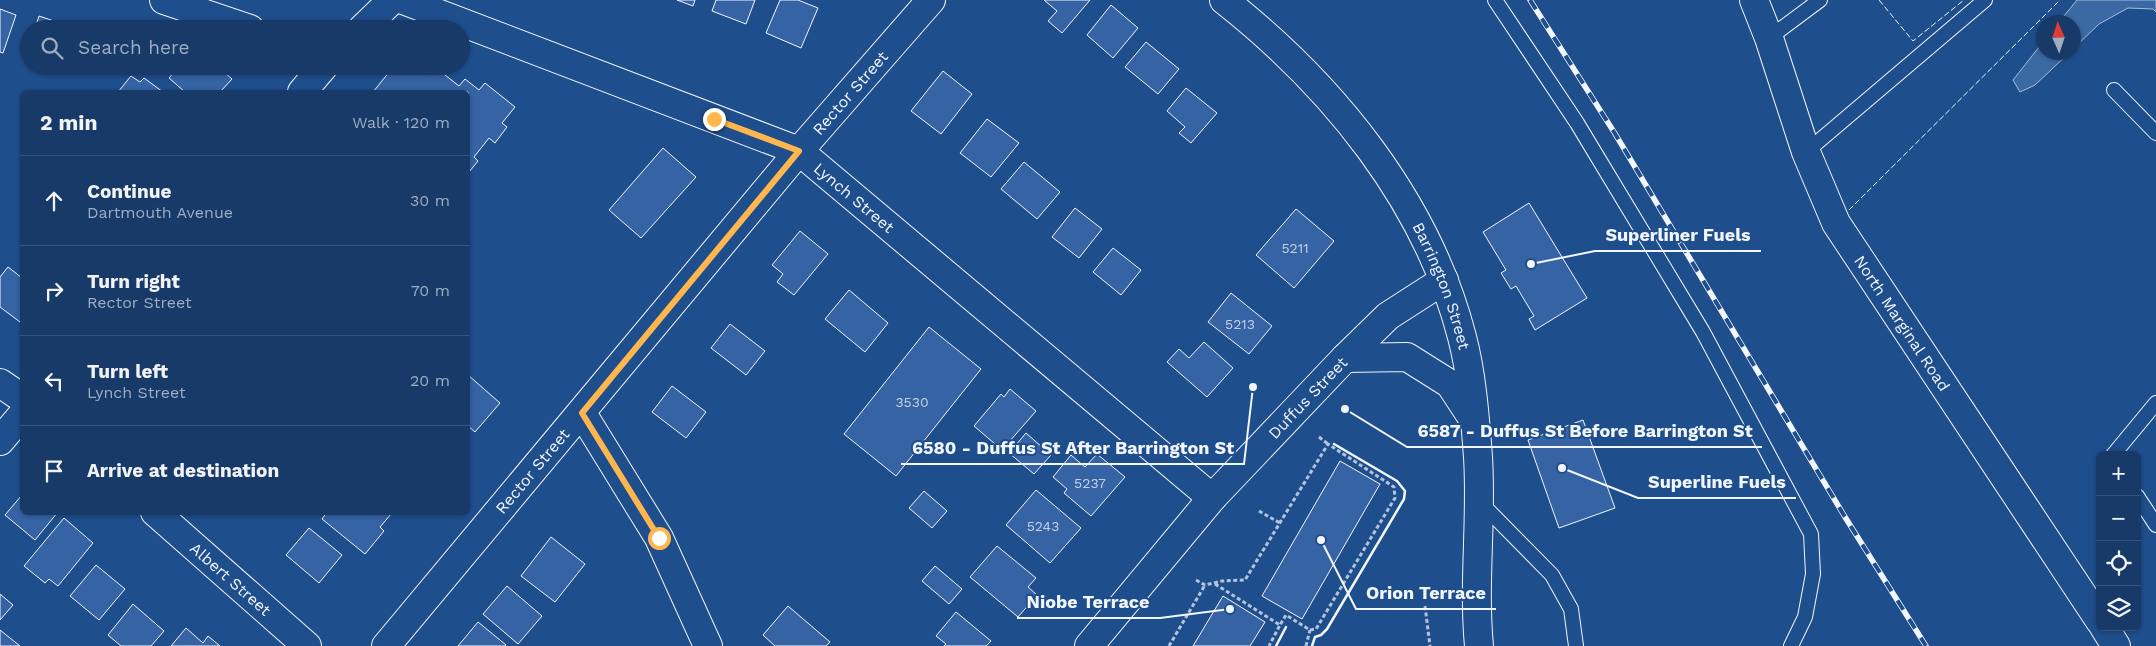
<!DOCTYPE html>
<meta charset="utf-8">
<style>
body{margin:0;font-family:"Work Sans",sans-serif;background:#244571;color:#f1f3f6}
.controls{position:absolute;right:15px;bottom:15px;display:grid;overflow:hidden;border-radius:8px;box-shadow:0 1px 4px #0004}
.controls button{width:45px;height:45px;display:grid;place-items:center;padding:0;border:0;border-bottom:1px solid #36547d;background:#173a69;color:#f1f3f6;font:25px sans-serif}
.compass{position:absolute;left:2036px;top:15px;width:45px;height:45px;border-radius:50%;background:#173a69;box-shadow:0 1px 4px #0004;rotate:357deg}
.stop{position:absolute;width:15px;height:15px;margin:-11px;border:4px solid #ffb74d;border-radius:50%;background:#fff}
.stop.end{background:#ffb74d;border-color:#fff;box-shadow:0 1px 5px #0008}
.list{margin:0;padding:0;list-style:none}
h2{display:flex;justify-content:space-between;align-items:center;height:65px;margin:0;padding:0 20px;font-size:21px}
h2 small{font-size:16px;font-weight:400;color:#9eadc0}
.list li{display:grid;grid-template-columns:32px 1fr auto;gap:15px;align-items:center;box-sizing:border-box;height:90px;padding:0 20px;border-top:1px solid #36547d}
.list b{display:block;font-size:19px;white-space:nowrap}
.list p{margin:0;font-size:16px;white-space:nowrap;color:#9eadc0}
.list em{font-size:16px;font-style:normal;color:#9eadc0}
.icon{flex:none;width:28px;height:28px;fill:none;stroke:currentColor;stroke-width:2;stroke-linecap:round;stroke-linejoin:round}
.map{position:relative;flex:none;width:2156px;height:646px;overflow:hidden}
.search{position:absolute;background:#173a69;box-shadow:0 1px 4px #0004;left:20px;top:20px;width:450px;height:55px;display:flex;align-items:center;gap:12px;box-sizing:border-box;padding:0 18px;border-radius:28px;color:#9eadc0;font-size:19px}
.panel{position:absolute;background:#173a69;box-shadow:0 1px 4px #0004;left:20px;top:90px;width:450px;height:425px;border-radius:8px}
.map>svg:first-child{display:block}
.water{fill:#3b69a3;stroke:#a8bbd7}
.building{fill:#3563a3;stroke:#f2f6ff}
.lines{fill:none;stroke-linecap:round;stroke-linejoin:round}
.lane-casing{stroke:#f2f6ff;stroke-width:16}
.street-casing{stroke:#f2f6ff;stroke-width:30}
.secondary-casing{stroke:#f2f6ff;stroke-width:30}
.primary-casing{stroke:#f2f6ff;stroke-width:30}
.path{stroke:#b3c4dc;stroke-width:3;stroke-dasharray:4 2.5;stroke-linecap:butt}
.lane{stroke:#1f4e8c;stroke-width:14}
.street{stroke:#1f4e8c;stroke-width:28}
.secondary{stroke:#1f4e8c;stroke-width:28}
.primary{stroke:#1f4e8c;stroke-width:28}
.rail-casing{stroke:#f2f6ff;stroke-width:5.5}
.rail{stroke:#1f4e8c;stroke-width:4;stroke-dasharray:11;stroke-linecap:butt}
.fence{stroke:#f2f6ff;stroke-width:1;stroke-dasharray:6 2.5;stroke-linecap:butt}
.wall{stroke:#f2f6ff;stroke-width:2.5}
.route{stroke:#ffb74d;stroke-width:6}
.labels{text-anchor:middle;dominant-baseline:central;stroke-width:4;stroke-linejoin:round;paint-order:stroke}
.number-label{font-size:14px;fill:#c3d1e8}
.street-label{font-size:16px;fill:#f2f6ff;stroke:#1f4e8c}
.leader{fill:none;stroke:#f2f6ff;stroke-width:2}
.callout-dot{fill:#f2f6ff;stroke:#1f4e8c;stroke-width:2}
.callout-label{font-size:18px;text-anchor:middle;font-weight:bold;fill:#f2f6ff;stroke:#1f4e8c;stroke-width:4;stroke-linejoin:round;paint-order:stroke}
</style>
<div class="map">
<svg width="2156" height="646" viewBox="0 0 2156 646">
<rect width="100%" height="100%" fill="#1f4e8c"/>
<!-- water -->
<path class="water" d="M 2077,0 L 2156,0 L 2156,12 L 2153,9 L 2128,8 L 2099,24 L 2074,48 L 2074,22 L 2059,22 Z
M 2043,42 L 2044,52 L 2069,53 L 2035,85 L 2020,92 L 2013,80 Z"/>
<!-- building -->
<path class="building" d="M 677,0 L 695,0 L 693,6 Z
M 716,0 L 755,0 L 746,24 L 712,11 Z
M 780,0 L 798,0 L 818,8 L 801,48 L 766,33 Z
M 1044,0 L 1090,0 L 1062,33 L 1048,21 L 1057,11 Z
M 1111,5 L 1138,28 L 1113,58 L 1087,35 Z
M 0,9 L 16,15 L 3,53 L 0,52 Z
M 39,16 L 57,22 L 55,29 L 35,29 Z
M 1146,42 L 1179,69 L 1158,94 L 1125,67 Z
M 29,45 L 29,62 L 24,60 Z
M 175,66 L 217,66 L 232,79 L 220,92 L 185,92 L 169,78 L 177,69 Z
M 394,66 L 418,66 L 429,75 L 435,67 L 459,86 L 465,79 L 479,90 L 485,83 L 515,107 L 502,123 L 507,127 L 495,143 L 489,138 L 474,157 L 478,161 L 469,172 L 468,92 L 373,92 Z
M 943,71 L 972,94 L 941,134 L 911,111 Z
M 131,76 L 140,82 L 144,78 L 163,92 L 118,92 Z
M 1186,88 L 1217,113 L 1191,143 L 1179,133 L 1185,127 L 1167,111 Z
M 987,119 L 1019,143 L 991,177 L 960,153 Z
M 663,148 L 696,177 L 641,238 L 609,210 Z
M 1024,162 L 1060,192 L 1037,219 L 1001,189 Z
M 1529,203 L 1587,298 L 1535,330 L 1529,319 L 1534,316 L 1516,286 L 1511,289 L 1501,273 L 1506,270 L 1483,232 Z
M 1075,208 L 1102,229 L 1079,258 L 1052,237 Z
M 1296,209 L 1334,241 L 1294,288 L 1256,255 Z
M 800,231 L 828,254 L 794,295 L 777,282 L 783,274 L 772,265 Z
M 1113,248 L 1141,270 L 1121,295 L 1093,272 Z
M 8,267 L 22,278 L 22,319 L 20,322 L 0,307 L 0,277 Z
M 849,290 L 888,323 L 865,352 L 825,319 Z
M 1231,293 L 1272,326 L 1249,354 L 1208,322 Z
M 730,324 L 765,351 L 746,375 L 711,348 Z
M 929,327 L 981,369 L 896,476 L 844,434 Z
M 1204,342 L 1233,368 L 1207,397 L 1167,362 L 1179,349 L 1189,358 Z
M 468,375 L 500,403 L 475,432 L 468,426 Z
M 672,386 L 706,412 L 686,438 L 652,412 Z
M 1010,389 L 1036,411 L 1002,450 L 974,426 L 1001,394 L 1004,397 Z
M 1583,420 L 1615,508 L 1559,528 L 1528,440 Z
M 1026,433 L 1051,455 L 1034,474 L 1009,453 Z
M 1097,454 L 1125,477 L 1091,516 L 1064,493 L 1067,489 L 1053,477 L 1071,455 L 1085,467 Z
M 1340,461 L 1380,484 L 1302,619 L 1262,596 Z
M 1036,490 L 1081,528 L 1050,563 L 1006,525 Z
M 924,491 L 947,511 L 932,528 L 909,508 Z
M 22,495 L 22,512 L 58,512 L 35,540 L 5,515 Z
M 327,512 L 391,512 L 392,513 L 380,527 L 384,531 L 365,554 L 322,519 Z
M 64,518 L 93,543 L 58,586 L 49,579 L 45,583 L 24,566 Z
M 309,528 L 342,555 L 319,583 L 286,555 Z
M 551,537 L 585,564 L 555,602 L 521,576 Z
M 997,546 L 1036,578 L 1028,587 L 1037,595 L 1018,617 L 970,577 Z
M 96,565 L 125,589 L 99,620 L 70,596 Z
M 935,566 L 962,589 L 949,604 L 922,581 Z
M 507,586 L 542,616 L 518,644 L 483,614 Z
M 0,594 L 13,605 L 0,620 Z
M 1223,596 L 1265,622 L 1250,646 L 1193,646 Z
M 133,604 L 164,631 L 151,646 L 121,646 L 108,635 Z
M 788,606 L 830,642 L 826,646 L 775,646 L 763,635 Z
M 956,612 L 991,641 L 986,646 L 944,646 L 946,644 L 936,636 Z
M 478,622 L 506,645 L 505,646 L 458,646 Z
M 186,628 L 203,643 L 208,636 L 220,646 L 171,646 Z
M 0,630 L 20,646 L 0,646 Z"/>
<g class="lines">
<!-- lane casing -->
<g class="lane-casing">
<path id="lane" d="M 1495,0 L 1577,123 L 1703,332 L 1811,534 L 1813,574 L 1805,617 L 1791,646
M 1769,38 L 1820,0
M 2114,90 L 2156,133
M 1806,152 L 1985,0
M 2113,455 L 2156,403
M 2137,496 L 2156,525
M 1480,502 L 1552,575 L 1571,609 L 1576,646"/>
</g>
<!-- street casing -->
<g class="street-casing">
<g id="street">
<path d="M 164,0 L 250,29"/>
<path id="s1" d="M 403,0 L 799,151 L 1212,498"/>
<path id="s2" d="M 1754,0 L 1769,38 L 1806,152 L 1836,223 L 2100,621"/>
<path d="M 362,29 L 392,0"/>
<path d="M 302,92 L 324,66"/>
<path d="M 0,383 L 22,398"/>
<path d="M 582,413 L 659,538 L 708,646"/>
<path d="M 0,441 L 22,415"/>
<path id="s3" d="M 155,512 L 307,646"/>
<path d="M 2104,627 L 2116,646"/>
<path id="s4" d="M 386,646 L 799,151 L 931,0"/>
</g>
</g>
<!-- secondary casing -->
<g class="secondary-casing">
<g id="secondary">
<path id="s5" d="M 1089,646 L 1212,498 L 1345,358 L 1388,316 L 1444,280"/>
</g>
</g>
<!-- primary casing -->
<g class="primary-casing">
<g id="primary">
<path id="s6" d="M 1224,0 C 1333,86 1427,201 1462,337 C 1472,375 1475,418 1478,457 C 1482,520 1473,583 1479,646"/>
<path d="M 1345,358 L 1407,357 L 1450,384 L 1471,416"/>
</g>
</g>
<!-- path -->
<path class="path" d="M 1319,437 L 1328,444
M 1259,511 L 1280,523
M 1196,580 L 1205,585 L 1222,581 L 1245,580 L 1328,444 L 1394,487 L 1395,498 L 1316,629 L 1310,630 L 1286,615 L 1280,625
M 1215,584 L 1280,625 L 1269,646
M 1425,606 L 1430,646
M 1169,646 L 1205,585
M 1306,646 L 1310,630"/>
<!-- lane -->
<use href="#lane" class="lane"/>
<!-- street -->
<use href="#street" class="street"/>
<!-- secondary -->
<use href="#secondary" class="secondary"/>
<!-- primary -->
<use href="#primary" class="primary"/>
<!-- rail casing -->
<g class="rail-casing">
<path id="rail" d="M 1530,0 L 1614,132 L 1845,517 L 1926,646"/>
</g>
<!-- rail -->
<use href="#rail" class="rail"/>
<!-- fence -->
<path class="fence" d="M 1879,0 L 1913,41 L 1964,0
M 1849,210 L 2060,0"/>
<!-- wall -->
<path class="wall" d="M 1276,646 L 1286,627
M 1312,646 L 1315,637 L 1321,635 L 1327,629 L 1404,499 L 1405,491 L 1397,481 L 1334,444"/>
</g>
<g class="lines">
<!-- route -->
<path class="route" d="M 659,538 L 582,413 L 799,151 L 714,119"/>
</g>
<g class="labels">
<!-- number labels -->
<g class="number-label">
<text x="1295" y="248">5211</text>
<text x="1240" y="324">5213</text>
<text x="912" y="402">3530</text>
<text x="1090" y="483">5237</text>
<text x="1043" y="526">5243</text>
</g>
<!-- street labels -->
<g class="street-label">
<text stroke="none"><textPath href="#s4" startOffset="722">Rector Street</textPath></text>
<text stroke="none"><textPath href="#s1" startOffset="496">Lynch Street</textPath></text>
<text stroke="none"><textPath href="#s6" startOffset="365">Barrington Street</textPath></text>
<text stroke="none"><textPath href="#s2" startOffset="358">North Marginal Road</textPath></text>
<text stroke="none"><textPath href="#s5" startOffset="331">Duffus Street</textPath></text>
<text stroke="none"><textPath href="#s4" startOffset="228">Rector Street</textPath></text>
<text stroke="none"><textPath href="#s3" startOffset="101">Albert Street</textPath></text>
</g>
</g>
<!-- callouts -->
<path class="leader" d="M1531 264L1595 251H1761M1345 409L1407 447H1762M1253 387L1244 464H901M1562 468L1638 498H1796M1321 540L1356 609H1496M1230 609L1160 618H1017"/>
<g class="callout-dot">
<circle cx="1531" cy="264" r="5"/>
<circle cx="1345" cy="409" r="5"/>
<circle cx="1253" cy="387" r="5"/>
<circle cx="1562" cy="468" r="5"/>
<circle cx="1321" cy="540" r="5"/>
<circle cx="1230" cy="609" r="5"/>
</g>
<g class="callout-label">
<text x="1678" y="241">Superliner Fuels</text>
<text x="1585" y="437">6587 - Duffus St Before Barrington St</text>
<text x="1073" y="454">6580 - Duffus St After Barrington St</text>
<text x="1717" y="488">Superline Fuels</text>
<text x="1426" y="599">Orion Terrace</text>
<text x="1088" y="608">Niobe Terrace</text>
</g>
</svg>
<div class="controls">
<button>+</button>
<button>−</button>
<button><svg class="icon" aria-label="locate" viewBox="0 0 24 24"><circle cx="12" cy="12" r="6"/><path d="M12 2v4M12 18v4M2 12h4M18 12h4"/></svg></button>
<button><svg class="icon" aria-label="layers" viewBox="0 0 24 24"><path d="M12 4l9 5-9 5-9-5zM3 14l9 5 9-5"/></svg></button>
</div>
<svg class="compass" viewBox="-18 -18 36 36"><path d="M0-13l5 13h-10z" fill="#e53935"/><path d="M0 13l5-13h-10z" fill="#9eadc0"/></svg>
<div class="stop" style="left:659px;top:538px"></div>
<div class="stop end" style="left:714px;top:119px"></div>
<div class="search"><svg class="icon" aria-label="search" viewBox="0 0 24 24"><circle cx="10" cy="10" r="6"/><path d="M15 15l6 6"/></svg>Search here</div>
<section class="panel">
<h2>2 min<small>Walk · 120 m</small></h2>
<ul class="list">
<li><svg class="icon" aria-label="ahead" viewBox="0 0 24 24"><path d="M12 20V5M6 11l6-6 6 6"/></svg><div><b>Continue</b><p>Dartmouth Avenue</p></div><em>30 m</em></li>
<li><svg class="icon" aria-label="right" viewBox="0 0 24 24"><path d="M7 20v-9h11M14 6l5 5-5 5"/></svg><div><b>Turn right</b><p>Rector Street</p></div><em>70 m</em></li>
<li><svg class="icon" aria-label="left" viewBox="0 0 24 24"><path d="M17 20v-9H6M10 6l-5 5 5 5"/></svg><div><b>Turn left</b><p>Lynch Street</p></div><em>20 m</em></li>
<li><svg class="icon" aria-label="arrive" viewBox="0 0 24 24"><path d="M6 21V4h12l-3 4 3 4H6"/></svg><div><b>Arrive at destination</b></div></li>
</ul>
</section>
</div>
